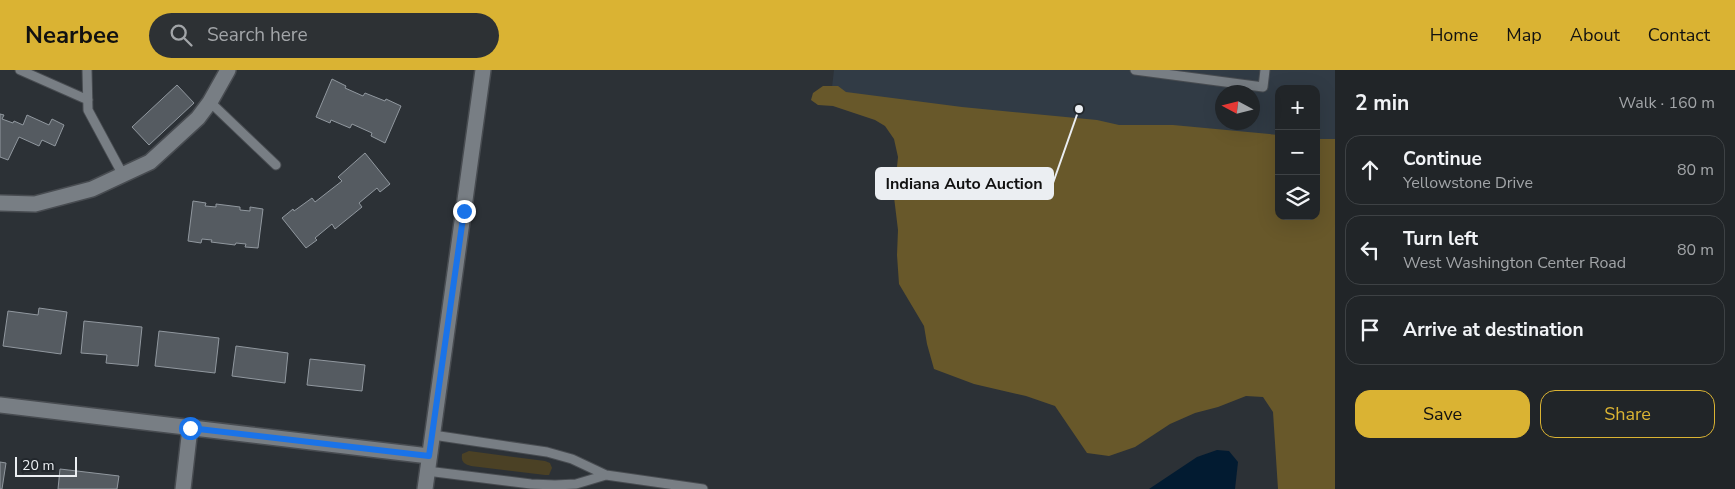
<!DOCTYPE html>
<meta charset="utf-8">
<style>
body{margin:0;font-family:"Nunito Sans",sans-serif;background:#2d3134;color:#f1f3f6}
.controls{position:absolute;right:15px;top:15px;display:grid;overflow:hidden;border-radius:10px;box-shadow:0 5px 20px #0002}
.controls button{width:45px;height:45px;display:grid;place-items:center;padding:0;border:0;border-bottom:1px solid #3e4245;background:#212528;color:#f1f3f6;font:25px sans-serif}
.compass{position:absolute;left:1215px;top:15px;width:45px;height:45px;border-radius:50%;background:#212528;box-shadow:0 5px 20px #0002;rotate:277deg}
.scale{position:absolute;left:15px;bottom:12px;width:62px;box-sizing:border-box;padding-left:5px;border:2px solid #ebeef2;border-top:0;font-size:14px;line-height:18px;white-space:nowrap;color:#ebeef2;-webkit-text-stroke:4px #22272c;paint-order:stroke}
.stop{position:absolute;width:15px;height:15px;margin:-11px;border:4px solid #1a73e8;border-radius:50%;background:#fff}
.stop.end{background:#1a73e8;border-color:#fff;box-shadow:0 1px 5px #0008}
.list{margin:0;padding:0;list-style:none}
h2{display:flex;justify-content:space-between;align-items:center;height:65px;margin:0;padding:0 20px;font-size:21px}
h2 small{font-size:16px;font-weight:400;color:#a2a5a8}
.list li{display:grid;grid-template-columns:32px 1fr auto;gap:15px;align-items:center;box-sizing:border-box;height:70px;margin:0 10px 10px;padding:0 10px;border:1px solid #3e4245;border-radius:15px}
.list b{display:block;font-size:19px;white-space:nowrap}
.list p{margin:0;font-size:16px;white-space:nowrap;color:#a2a5a8}
.list em{font-size:16px;font-style:normal;color:#a2a5a8}
.actions{display:flex;gap:10px;padding:15px 20px}
.actions a{flex:1;padding:11px 0;border:1px solid #dab333;border-radius:15px;text-align:center;font-size:18px;color:#dab333}
.actions .main{background:#dab333;color:#111}
.icon{flex:none;width:28px;height:28px;fill:none;stroke:currentColor;stroke-width:2;stroke-linecap:round;stroke-linejoin:round}
.map{position:relative;flex:none;width:1335px;height:419px;overflow:hidden}
header{display:flex;align-items:center;gap:30px;box-sizing:border-box;height:70px;padding:0 25px;background:#dab333;color:#111}
header strong{font-size:24px}
nav{display:flex;gap:28px;margin-inline-start:auto;font-size:18px}
.search{width:350px;height:45px;background:#2d3134;display:flex;align-items:center;gap:12px;box-sizing:border-box;padding:0 18px;border-radius:28px;color:#a2a5a8;font-size:19px}
main{display:flex}
aside{flex:1;background:#212528}
.map>svg:first-child{display:block}
.built{fill:#313b45;fill-rule:evenodd}
.green{fill:#4b4125}
.forest{fill:#68582a}
.water{fill:#021b31}
.building{fill:#555b61;stroke:#91989f}
.lines{fill:none;stroke-linecap:round;stroke-linejoin:round}
.lane-casing{stroke:#484c51;stroke-width:11}
.street-casing{stroke:#484c51;stroke-width:18}
.secondary-casing{stroke:#484c51;stroke-width:18}
.lane{stroke:#787e84;stroke-width:9}
.street{stroke:#787e84;stroke-width:15}
.secondary{stroke:#787e84;stroke-width:15}
.route{stroke:#1a73e8;stroke-width:6}
.leader{fill:none;stroke:#ebeef2;stroke-width:2}
.callout-dot{fill:#ebeef2;stroke:#22272c;stroke-width:2}
.callout{fill:#ebeef2;stroke:#ebeef2;stroke-width:2}
.callout-label{font-size:16px;text-anchor:middle;font-weight:bold;fill:#111}
</style>
<header>
<strong>Nearbee</strong>
<div class="search"><svg class="icon" aria-label="search" viewBox="0 0 24 24"><circle cx="10" cy="10" r="6"/><path d="M15 15l6 6"/></svg>Search here</div>
<nav><a>Home</a><a>Map</a><a>About</a><a>Contact</a></nav>
</header>
<main>
<div class="map">
<svg width="1335" height="419" viewBox="0 0 1335 419">
<rect width="100%" height="100%" fill="#2c3136"/>
<!-- built -->
<path class="built" d="M 834,0 L 1335,0 L 1335,90 L 1316,88 L 1316,19 L 1279,19 L 1279,83 L 831,26 ZM 1222,22 L 1252,22 L 1252,52 L 1222,52 Z"/>
<!-- green -->
<path class="green" d="M 469,381 L 545,391 L 550,393 L 552,398 L 549,405 L 545,405 L 471,396 C 464,394 461,392 462,384 Z"/>
<!-- forest -->
<path class="forest" d="M 823,16 L 838,16 L 846,22 L 962,37 L 1097,50 L 1119,55 L 1173,55 L 1279,65 L 1279,146 L 1316,146 L 1316,69 L 1335,69 L 1335,419 L 1278,419 L 1273,342 L 1263,327 L 1246,326 L 1218,337 L 1195,343 L 1170,354 L 1135,377 L 1109,386 L 1087,383 L 1055,336 L 1026,326 L 974,314 L 934,299 L 927,274 L 924,256 L 899,214 L 897,185 L 898,160 L 894,127 L 898,87 L 894,69 L 885,56 L 875,50 L 833,36 L 818,35 L 811,30 L 813,23 Z"/>
<!-- water -->
<path class="water" d="M 1217,380 L 1229,381 L 1238,392 L 1235,419 L 1149,419 L 1197,387 Z"/>
<!-- building -->
<path class="building" d="M 332,9 L 346,16 L 345,18 L 363,26 L 365,23 L 385,31 L 386,29 L 401,36 L 385,73 L 371,66 L 372,63 L 352,54 L 350,58 L 331,50 L 330,53 L 316,47 Z
M 177,15 L 194,33 L 149,75 L 132,57 Z
M 0,44 L 4,45 L 2,49 L 13,53 L 14,51 L 23,55 L 27,45 L 49,55 L 52,49 L 64,55 L 55,76 L 42,70 L 39,76 L 19,67 L 8,90 L 0,87 Z
M 365,83 L 390,114 L 380,122 L 377,118 L 359,133 L 362,137 L 335,159 L 332,154 L 315,168 L 317,170 L 306,178 L 282,148 L 293,139 L 294,141 L 312,128 L 315,132 L 342,111 L 338,107 Z
M 193,131 L 206,133 L 205,136 L 216,137 L 216,134 L 240,137 L 240,140 L 250,141 L 250,137 L 263,139 L 258,178 L 245,177 L 246,174 L 236,173 L 235,175 L 211,172 L 212,170 L 202,169 L 201,173 L 188,171 Z
M 39,238 L 67,242 L 61,284 L 3,276 L 8,241 L 38,245 Z
M 84,251 L 142,257 L 138,296 L 106,293 L 107,285 L 81,283 Z
M 159,261 L 219,268 L 215,303 L 155,296 Z
M 236,276 L 288,283 L 285,313 L 232,306 Z
M 310,289 L 365,295 L 362,321 L 307,315 Z
M 0,392 L 6,393 L 2,419 L 0,419 Z
M 60,399 L 119,406 L 117,419 L 58,419 Z"/>
<g class="lines">
<!-- lane casing -->
<g class="lane-casing">
<path id="lane" d="M 20,0 L 88,30
M 87,0 L 88,40 L 123,105
M 1135,0 L 1263,17 L 1265,0
M 210,32 L 276,95
M 433,365 L 547,382 L 572,389 L 606,405 L 703,419
M 427,401 L 531,414 L 555,415 L 576,414 L 606,405"/>
</g>
<!-- street casing -->
<g class="street-casing">
<path id="street" d="M 0,133 L 35,134 L 92,119 L 150,92 L 198,48 L 210,32 L 228,0
M 0,335 L 429,386
M 183,419 L 190,358"/>
</g>
<!-- secondary casing -->
<g class="secondary-casing">
<path id="secondary" d="M 425,419 L 483,0"/>
</g>
<!-- lane -->
<use href="#lane" class="lane"/>
<!-- street -->
<use href="#street" class="street"/>
<!-- secondary -->
<use href="#secondary" class="secondary"/>
</g>
<g class="lines">
<!-- route -->
<path class="route" d="M 190,358 L 429,386 L 464,141"/>
</g>
<!-- callouts -->
<path class="leader" d="M1079 39L1053 113"/>
<circle class="callout-dot" cx="1079" cy="39" r="5"/>
<rect class="callout" x="876" y="98" width="177" height="31" rx="5"/>
<g class="callout-label">
<text x="964" y="119">Indiana Auto Auction</text>
</g>
</svg>
<div class="controls">
<button>+</button>
<button>−</button>
<button><svg class="icon" aria-label="layers" viewBox="0 0 24 24"><path d="M12 4l9 5-9 5-9-5zM3 14l9 5 9-5"/></svg></button>
</div>
<svg class="compass" viewBox="-18 -18 36 36"><path d="M0-13l5 13h-10z" fill="#e53935"/><path d="M0 13l5-13h-10z" fill="#a2a5a8"/></svg>
<div class="scale">20 m</div>
<div class="stop" style="left:190px;top:358px"></div>
<div class="stop end" style="left:464px;top:141px"></div>
</div>
<aside>
<h2>2 min<small>Walk · 160 m</small></h2>
<ul class="list">
<li><svg class="icon" aria-label="ahead" viewBox="0 0 24 24"><path d="M12 20V5M6 11l6-6 6 6"/></svg><div><b>Continue</b><p>Yellowstone Drive</p></div><em>80 m</em></li>
<li><svg class="icon" aria-label="left" viewBox="0 0 24 24"><path d="M17 20v-9H6M10 6l-5 5 5 5"/></svg><div><b>Turn left</b><p>West Washington Center Road</p></div><em>80 m</em></li>
<li><svg class="icon" aria-label="arrive" viewBox="0 0 24 24"><path d="M6 21V4h12l-3 4 3 4H6"/></svg><div><b>Arrive at destination</b></div></li>
</ul>
<div class="actions"><a class="main">Save</a><a>Share</a></div>
</aside>
</main>
